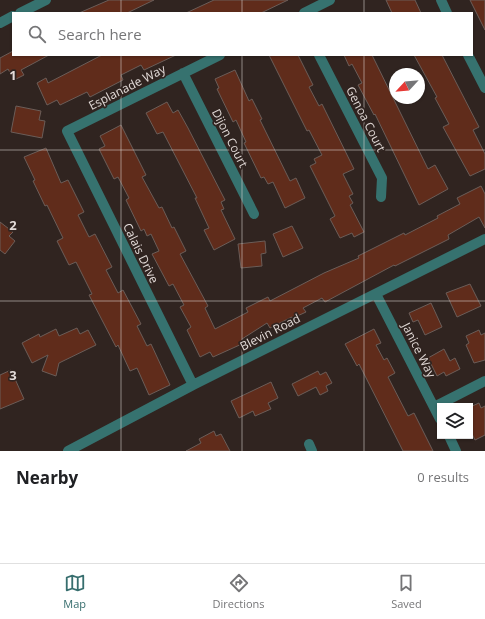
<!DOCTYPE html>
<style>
body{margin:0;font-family:"Open Sans",sans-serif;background:#f6f6f6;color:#202124}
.controls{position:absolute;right:12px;bottom:12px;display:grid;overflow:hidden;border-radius:0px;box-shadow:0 1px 3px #0004}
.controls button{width:36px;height:36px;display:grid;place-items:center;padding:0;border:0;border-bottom:1px solid #e0e0e0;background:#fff;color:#202124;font:20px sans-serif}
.compass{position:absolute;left:389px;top:68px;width:36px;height:36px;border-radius:50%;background:#fff;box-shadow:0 1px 3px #0004;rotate:244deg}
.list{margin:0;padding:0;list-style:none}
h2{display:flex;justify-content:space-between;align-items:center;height:52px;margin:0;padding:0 16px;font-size:17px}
h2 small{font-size:13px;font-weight:400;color:#757577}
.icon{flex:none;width:22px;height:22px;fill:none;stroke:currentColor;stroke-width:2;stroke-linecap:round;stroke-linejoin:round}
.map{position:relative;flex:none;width:485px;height:451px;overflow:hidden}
.search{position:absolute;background:#fff;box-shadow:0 1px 3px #0004;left:12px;right:12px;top:12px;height:44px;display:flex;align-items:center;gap:10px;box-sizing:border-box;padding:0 14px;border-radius:0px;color:#757577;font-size:15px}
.sheet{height:112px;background:#fff}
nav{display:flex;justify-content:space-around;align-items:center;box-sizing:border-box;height:56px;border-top:1px solid #e0e0e0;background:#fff;font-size:11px;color:#757577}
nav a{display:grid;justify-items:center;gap:2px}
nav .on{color:#376e6e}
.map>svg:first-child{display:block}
.building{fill:#602c1b;stroke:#6b5d58}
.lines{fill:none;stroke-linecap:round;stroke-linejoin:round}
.minor{stroke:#36726f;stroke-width:10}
.grid{fill:none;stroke:#e3dbd8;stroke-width:1;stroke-opacity:0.55}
.labels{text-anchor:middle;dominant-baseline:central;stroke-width:3.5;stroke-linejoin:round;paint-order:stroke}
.street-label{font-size:12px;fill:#e3dbd8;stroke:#302420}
.grid-label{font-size:13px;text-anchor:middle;font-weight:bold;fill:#e3dbd8;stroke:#302420;stroke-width:3.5;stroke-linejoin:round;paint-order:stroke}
</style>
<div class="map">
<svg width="485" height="451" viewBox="0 0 485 451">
<rect width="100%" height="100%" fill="#302420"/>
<!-- building -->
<path class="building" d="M 109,0 L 154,0 L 127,13 L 79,13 Z
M 214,0 L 288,0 L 261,13 L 186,13 Z
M 386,0 L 415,0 L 421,13 L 392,13 Z
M 470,0 L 485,0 L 485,30 Z
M 13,51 L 13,55 L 49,55 L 21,70 L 24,75 L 14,80 L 8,69 L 0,74 L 0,58 Z
M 102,55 L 176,55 L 144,70 L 141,65 L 121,75 L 123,80 L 90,97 L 87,92 L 60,105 L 57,100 L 47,105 L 37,83 L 46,78 L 48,83 Z
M 269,55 L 298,55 L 313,85 L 309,87 L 319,106 L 322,104 L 354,169 L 343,174 L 353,194 L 349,196 L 353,203 L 350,205 L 364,232 L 354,237 L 352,233 L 340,238 L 330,219 L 335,216 L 310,166 L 316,163 L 314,159 L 322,155 L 309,130 L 307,131 Z
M 344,55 L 372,55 L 428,169 L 435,165 L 448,189 L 419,205 L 375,114 L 374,115 L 358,85 L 362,83 L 352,64 L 349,66 Z
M 414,55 L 442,55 L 479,127 L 473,130 L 485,154 L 485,169 L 470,176 L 443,127 L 449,124 L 435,98 L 437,97 Z
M 235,70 L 249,101 L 252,99 L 262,119 L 260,120 L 290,181 L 296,178 L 305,198 L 285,208 L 273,182 L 268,184 L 264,177 L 261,178 L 244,143 L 246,142 L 236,120 L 233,122 L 217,89 L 219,88 L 215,79 Z
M 167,102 L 173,113 L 178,110 L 188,128 L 225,200 L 221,202 L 224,209 L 221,210 L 235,239 L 214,250 L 204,230 L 209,228 L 195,198 L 197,198 L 163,132 L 157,134 L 146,113 Z
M 16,106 L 41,111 L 39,120 L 45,121 L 42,138 L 11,132 Z
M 121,125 L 146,175 L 142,177 L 159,208 L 162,207 L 172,228 L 174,227 L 186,251 L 180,254 L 208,306 L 205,308 L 215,329 L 248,312 L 246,308 L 268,297 L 270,301 L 324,273 L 359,258 L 358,256 L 404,233 L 405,235 L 438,218 L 437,216 L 460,204 L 457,198 L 481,186 L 485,194 L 485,228 L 479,217 L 448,235 L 449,239 L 395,266 L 394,265 L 325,302 L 322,298 L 303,308 L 306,312 L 293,318 L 292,317 L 270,328 L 267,323 L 242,339 L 244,343 L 213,357 L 210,352 L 200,357 L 187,330 L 191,327 L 180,307 L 184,305 L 173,284 L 169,286 L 152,254 L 159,251 L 151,234 L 147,236 L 144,229 L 141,231 L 126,200 L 129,198 L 118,177 L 114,179 L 99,149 L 105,146 L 100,136 Z
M 46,148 L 61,183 L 68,180 L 84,212 L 78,215 L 89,237 L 95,234 L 112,267 L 106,270 L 118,293 L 123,290 L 141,324 L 137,326 L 147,346 L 151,344 L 170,385 L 149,395 L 137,368 L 130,371 L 118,345 L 116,347 L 89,295 L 92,294 L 76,262 L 69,265 L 57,241 L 63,238 L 47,205 L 45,206 L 33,181 L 35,180 L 24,157 Z
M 0,222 L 13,232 L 9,236 L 15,241 L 5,254 L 0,250 Z
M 292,226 L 303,248 L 283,257 L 273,234 Z
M 265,241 L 266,253 L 261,254 L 262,266 L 241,268 L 238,244 Z
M 470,284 L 481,306 L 457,317 L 446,293 Z
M 431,303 L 442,327 L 425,335 L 418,320 L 413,322 L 409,313 Z
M 77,328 L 80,334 L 88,330 L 96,345 L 59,363 L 56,376 L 42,371 L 48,355 L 32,363 L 22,343 L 39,334 L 40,337 L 56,329 L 59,336 Z
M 374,329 L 381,343 L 376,345 L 384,360 L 387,358 L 395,373 L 388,377 L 408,416 L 414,413 L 433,451 L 403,451 L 359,364 L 357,366 L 345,344 Z
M 479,330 L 481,335 L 485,333 L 485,360 L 474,363 L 466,345 L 469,343 L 466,336 Z
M 444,349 L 450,361 L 455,358 L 460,369 L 446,376 L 444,372 L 437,376 L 428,358 Z
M 11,370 L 24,399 L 0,409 L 0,375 Z
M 318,371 L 320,375 L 326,372 L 332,383 L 326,386 L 328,391 L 320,395 L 316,387 L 298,396 L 292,384 Z
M 271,382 L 278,398 L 268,403 L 271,409 L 255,416 L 253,411 L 239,418 L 231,401 Z
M 479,403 L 481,408 L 485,406 L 485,435 L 475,440 L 470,430 L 470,407 Z
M 214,431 L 216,436 L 221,434 L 230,451 L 186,451 L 201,443 L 199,439 Z"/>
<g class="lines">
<!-- minor -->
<path class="minor" d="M 441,0 L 447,13
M 20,13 L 46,0
M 304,13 L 330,0
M 0,23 L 13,16
M 319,55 L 382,178 L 381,197
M 468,55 L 485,88
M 183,73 L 254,214
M 376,294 L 440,419
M 193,385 L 67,131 L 220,55
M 434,407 L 485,381
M 449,436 L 456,451
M 309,444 L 312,451
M 68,451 L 193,385 L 485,239"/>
</g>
<!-- grid -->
<path class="grid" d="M 121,0 L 121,13M 242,0 L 242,13M 364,0 L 364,13M 121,55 L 121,451M 242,55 L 242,451M 364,55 L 364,451M 0,150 L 485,150M 0,301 L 485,301"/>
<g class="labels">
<!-- street labels -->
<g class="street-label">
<text transform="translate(127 87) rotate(-27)">Esplanade Way</text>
<text transform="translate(366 119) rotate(63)">Genoa Court</text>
<text transform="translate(230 138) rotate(63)">Dijon Court</text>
<text transform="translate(141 253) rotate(64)">Calais Drive</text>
<text transform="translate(270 332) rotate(-27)">Blevin Road</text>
<text transform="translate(419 350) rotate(63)">Janice Way</text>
</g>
</g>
<g class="grid-label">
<text x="13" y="80">1</text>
<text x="13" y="230">2</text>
<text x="13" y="380">3</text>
</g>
</svg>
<div class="controls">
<button><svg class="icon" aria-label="layers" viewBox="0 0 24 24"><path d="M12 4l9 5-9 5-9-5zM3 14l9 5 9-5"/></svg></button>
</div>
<svg class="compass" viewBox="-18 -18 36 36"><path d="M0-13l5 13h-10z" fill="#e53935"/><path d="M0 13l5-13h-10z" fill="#757577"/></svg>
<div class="search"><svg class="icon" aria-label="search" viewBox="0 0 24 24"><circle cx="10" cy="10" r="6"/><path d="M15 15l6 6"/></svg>Search here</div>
</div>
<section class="sheet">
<h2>Nearby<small>0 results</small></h2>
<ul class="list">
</ul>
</section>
<nav>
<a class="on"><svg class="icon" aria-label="map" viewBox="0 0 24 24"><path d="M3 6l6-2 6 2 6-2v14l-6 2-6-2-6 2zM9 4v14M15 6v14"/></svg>Map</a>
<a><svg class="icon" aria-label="directions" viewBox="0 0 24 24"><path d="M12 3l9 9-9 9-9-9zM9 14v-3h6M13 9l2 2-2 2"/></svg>Directions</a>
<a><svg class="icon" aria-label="saved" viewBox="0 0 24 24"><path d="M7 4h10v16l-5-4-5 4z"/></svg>Saved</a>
</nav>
